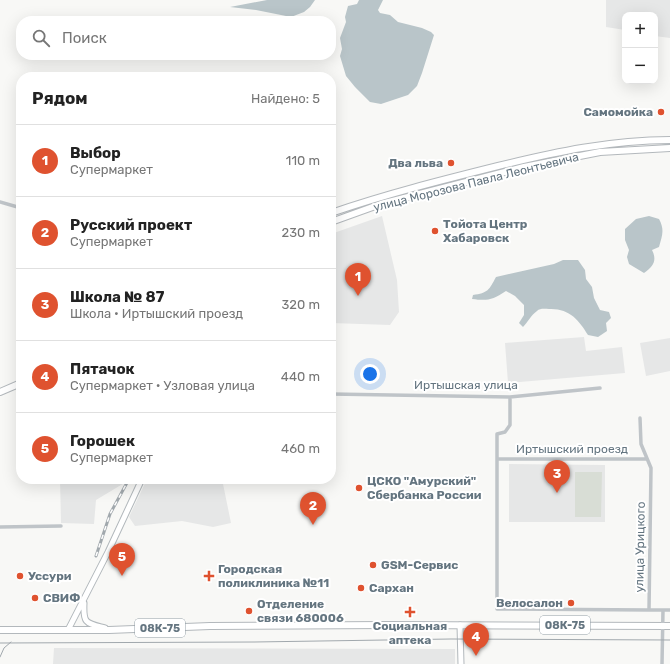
<!DOCTYPE html>
<html lang="ru">
<meta charset="utf-8">
<style>
body{margin:0;font-family:Rubik,sans-serif;background:#f2f2f2;color:#222}
.controls{position:absolute;right:12px;top:12px;display:grid;overflow:hidden;border-radius:8px;box-shadow:0 4px 16px #0002}
.controls button{width:36px;height:36px;display:grid;place-items:center;padding:0;border:0;border-bottom:1px solid #e0e0e0;background:#fff;color:#222;font:20px sans-serif}
.you{position:absolute;left:370px;top:374px;width:14px;height:14px;margin:-10px;border:3px solid #fff;border-radius:50%;background:#1a73e8;box-shadow:0 0 0 6px #1a73e833}
.badge{display:grid;place-items:center;width:26px;height:26px;border-radius:50%;background:#df522f;color:#fff;font-size:13px;font-weight:700}
.pin{position:absolute;translate:-50% -33px;filter:drop-shadow(0 1px 2px #0008)}
.pin::after{content:'';position:absolute;top:21px;width:14px;height:12px;background:inherit;clip-path:polygon(0 0,100% 0,50% 100%)}
.list{margin:0;padding:0;list-style:none}
h2{display:flex;justify-content:space-between;align-items:center;height:52px;margin:0;padding:0 16px;font-size:17px}
h2 small{font-size:13px;font-weight:400;color:#767676}
.list li{display:grid;grid-template-columns:26px 1fr auto;gap:12px;align-items:center;box-sizing:border-box;height:72px;padding:0 16px;border-top:1px solid #e0e0e0}
.list b{display:block;font-size:15px;white-space:nowrap}
.list p{margin:0;font-size:13px;white-space:nowrap;color:#767676}
.list em{font-size:13px;font-style:normal;color:#767676}
.icon{flex:none;width:22px;height:22px;fill:none;stroke:currentColor;stroke-width:2;stroke-linecap:round;stroke-linejoin:round}
.map{position:relative;flex:none;width:670px;height:664px;overflow:hidden}
.search{position:absolute;background:#fff;box-shadow:0 4px 16px #0002;left:16px;top:16px;width:320px;height:44px;display:flex;align-items:center;gap:10px;box-sizing:border-box;padding:0 14px;border-radius:16px;color:#767676;font-size:15px}
.panel{position:absolute;background:#fff;box-shadow:0 4px 16px #0002;left:16px;top:72px;width:320px;height:412px;border-radius:16px}
.map>svg:first-child{display:block}
.built{fill:#e6e7e7}
.green{fill:#d8ddd5}
.water{fill:#b9c5c9}
.lines{fill:none;stroke-linecap:round;stroke-linejoin:round}
.secondary-casing{stroke:#b2b8bc;stroke-width:7}
.primary-casing{stroke:#b3b8bc;stroke-width:8}
.street{stroke:#bfc4c8;stroke-width:3.5}
.secondary{stroke:#fff;stroke-width:5}
.primary{stroke:#fff;stroke-width:6}
.tram{stroke:#a1a8ad;stroke-width:1}
.rail-casing{stroke:#a1a8ad;stroke-width:3}
.rail{stroke:#fff;stroke-width:1.5;stroke-dasharray:4.5;stroke-linecap:butt}
.poi-dot{fill:#df522f;stroke:#fff;stroke-width:1.5}
.labels{text-anchor:middle;dominant-baseline:central;stroke-width:4;stroke-linejoin:round;paint-order:stroke}
.shield{fill:#fff;stroke:#929ea6;stroke-width:1}
.shield-label{font-size:11px;font-weight:bold;fill:#647580}
.poi-label{font-size:12px;font-weight:bold;fill:#647580;stroke:#fff;text-anchor:start}
.street-label{font-size:12px;fill:#647580;stroke:#fff}
</style>
<div class="map">
<svg width="670" height="664" viewBox="0 0 670 664">
<rect width="100%" height="100%" fill="#f8f8f6"/>
<!-- built -->
<path class="built" d="M 606,0 L 670,0 L 670,38 L 655,36 L 655,15 L 625,15 L 625,30 L 606,27 Z
M 382,216 L 397,280 L 399,312 L 390,325 L 331,323 L 331,234 Z
M 584,337 L 586,351 L 622,347 L 625,373 L 508,383 L 505,343 Z
M 670,338 L 670,371 L 646,376 L 640,343 Z
M 509,464 L 605,465 L 605,522 L 509,522 Z
M 60,479 L 128,479 L 126,482 L 96,500 L 94,524 L 61,523 Z
M 147,479 L 222,479 L 231,523 L 213,527 L 182,521 L 135,526 L 129,517 Z
M 54,648 L 455,649 L 455,664 L 53,664 Z"/>
<!-- green -->
<path class="green" d="M 575,472 L 602,472 L 601,517 L 575,517 Z"/>
<!-- water -->
<path class="water" d="M 267,0 L 315,0 L 310,7 L 304,12 L 291,17 L 256,10 L 230,7 Z
M 359,0 L 383,0 L 378,10 L 380,13 L 390,15 L 398,22 L 422,28 L 431,32 L 434,35 L 422,73 L 417,86 L 408,95 L 381,104 L 370,102 L 355,87 L 346,76 L 340,56 L 342,49 L 340,38 L 346,22 L 345,17 L 348,6 L 357,4 Z
M 649,216 L 659,219 C 665,230 662,236 659,247 L 652,250 C 657,260 654,266 644,273 L 629,264 L 627,257 L 629,250 L 625,240 L 625,229 L 636,219 Z
M 563,260 L 578,260 L 585,270 L 586,279 L 592,287 L 594,298 L 600,310 L 609,312 L 611,318 L 606,323 L 607,331 L 598,337 L 588,335 C 579,320 569,308 549,309 C 545,309 540,308 537,311 C 531,315 528,322 523,327 L 519,323 L 524,315 L 524,305 L 515,296 L 506,291 C 492,300 488,301 472,299 L 473,295 C 488,293 489,290 496,277 L 554,264 Z"/>
<g class="lines">
<!-- secondary casing -->
<g class="secondary-casing">
<path id="secondary" d="M 84,603 C 83,624 86,623 105,628
M 460,625 L 461,664
M 68,630 L 108,552 L 142,479"/>
</g>
<!-- primary casing -->
<g class="primary-casing">
<path id="primary" d="M 331,213 C 386,194 442,180 498,166 C 555,152 611,140 670,140
M 331,222 L 381,204 L 524,167 L 600,152 L 670,148
M 0,392 L 21,383
M 0,630 L 109,630 L 210,626 L 387,625 L 670,626"/>
</g>
<!-- street -->
<path class="street" d="M 0,202 L 21,208
M 331,394 L 510,397 L 600,388
M 510,397 L 510,425 L 505,432 L 497,434 L 497,609 L 649,610
M 640,418 L 641,444 L 651,468 L 649,610 L 663,610 L 662,664
M 497,459 L 647,459
M 0,527 L 61,526
M 663,610 L 670,610"/>
<!-- secondary -->
<use href="#secondary" class="secondary"/>
<!-- primary -->
<use href="#primary" class="primary"/>
<!-- tram -->
<path class="tram" d="M 0,643 L 254,642 L 451,639 L 670,640
M 0,657 L 4,648 L 11,642"/>
<!-- rail casing -->
<g class="rail-casing">
<path id="rail" d="M 96,556 L 110,514 L 129,479"/>
</g>
<!-- rail -->
<use href="#rail" class="rail"/>
</g>
<!-- markers -->
<g class="poi-dot">
<circle cx="661" cy="112" r="4"/>
<circle cx="451" cy="163" r="4"/>
<circle cx="435" cy="231" r="4"/>
<circle cx="359" cy="488" r="4"/>
<circle cx="373" cy="565" r="4"/>
<circle cx="20" cy="576" r="4"/>
<path d="M207 570h4v4h4v4h-4v4h-4v-4h-4v-4h4z"/>
<circle cx="361" cy="588" r="4"/>
<circle cx="35" cy="598" r="4"/>
<circle cx="571" cy="603" r="4"/>
<circle cx="249" cy="611" r="4"/>
<path d="M408 606h4v4h4v4h-4v4h-4v-4h-4v-4h4z"/>
</g>
<g class="labels">
<!-- shield labels -->
<g class="shield">
<rect x="540" y="616" width="50" height="18" rx="3"/>
<rect x="135" y="619" width="50" height="18" rx="3"/>
</g>
<g class="shield-label">
<text x="565" y="625">08К-75</text>
<text x="160" y="628">08К-75</text>
</g>
<!-- poi labels -->
<g class="poi-label">
<text x="653" y="112" text-anchor="end">Самомойка</text>
<text x="443" y="163" text-anchor="end">Два льва</text>
<text x="443" y="224">Тойота Центр<tspan x="443" dy="14">Хабаровск</tspan></text>
<text x="367" y="481">ЦСКО "Амурский"<tspan x="367" dy="14">Сбербанка России</tspan></text>
<text x="381" y="565">GSM-Сервис</text>
<text x="218" y="569">Городская<tspan x="218" dy="14">поликлиника №11</tspan></text>
<text x="28" y="576">Уссури</text>
<text x="369" y="588">Сархан</text>
<text x="43" y="598">СВИФ</text>
<text x="563" y="603" text-anchor="end">Велосалон</text>
<text x="257" y="604">Отделение<tspan x="257" dy="14">связи 680006</tspan></text>
<text x="410" y="626" text-anchor="middle">Социальная<tspan x="410" dy="14">аптека</tspan></text>
</g>
<!-- street labels -->
<g class="street-label">
<text transform="translate(476 182) rotate(-14)">улица Морозова Павла Леонтьевича</text>
<text x="466" y="385">Иртышская улица</text>
<text x="572" y="449">Иртышский проезд</text>
<text transform="translate(640 547) rotate(-89)">улица Урицкого</text>
</g>
</g>
</svg>
<div class="controls">
<button>+</button>
<button>−</button>
</div>
<div class="you"></div>
<div class="pin badge" style="left:358px;top:296px">1</div>
<div class="pin badge" style="left:313px;top:525px">2</div>
<div class="pin badge" style="left:557px;top:493px">3</div>
<div class="pin badge" style="left:476px;top:656px">4</div>
<div class="pin badge" style="left:122px;top:576px">5</div>
<div class="search"><svg class="icon" aria-label="search" viewBox="0 0 24 24"><circle cx="10" cy="10" r="6"/><path d="M15 15l6 6"/></svg>Поиск</div>
<section class="panel">
<h2>Рядом<small>Найдено: 5</small></h2>
<ul class="list">
<li><span class="badge">1</span><div><b>Выбор</b><p>Супермаркет</p></div><em>110 m</em></li>
<li><span class="badge">2</span><div><b>Русский проект</b><p>Супермаркет</p></div><em>230 m</em></li>
<li><span class="badge">3</span><div><b>Школа № 87</b><p>Школа · Иртышский проезд</p></div><em>320 m</em></li>
<li><span class="badge">4</span><div><b>Пятачок</b><p>Супермаркет · Узловая улица</p></div><em>440 m</em></li>
<li><span class="badge">5</span><div><b>Горошек</b><p>Супермаркет</p></div><em>460 m</em></li>
</ul>
</section>
</div>
